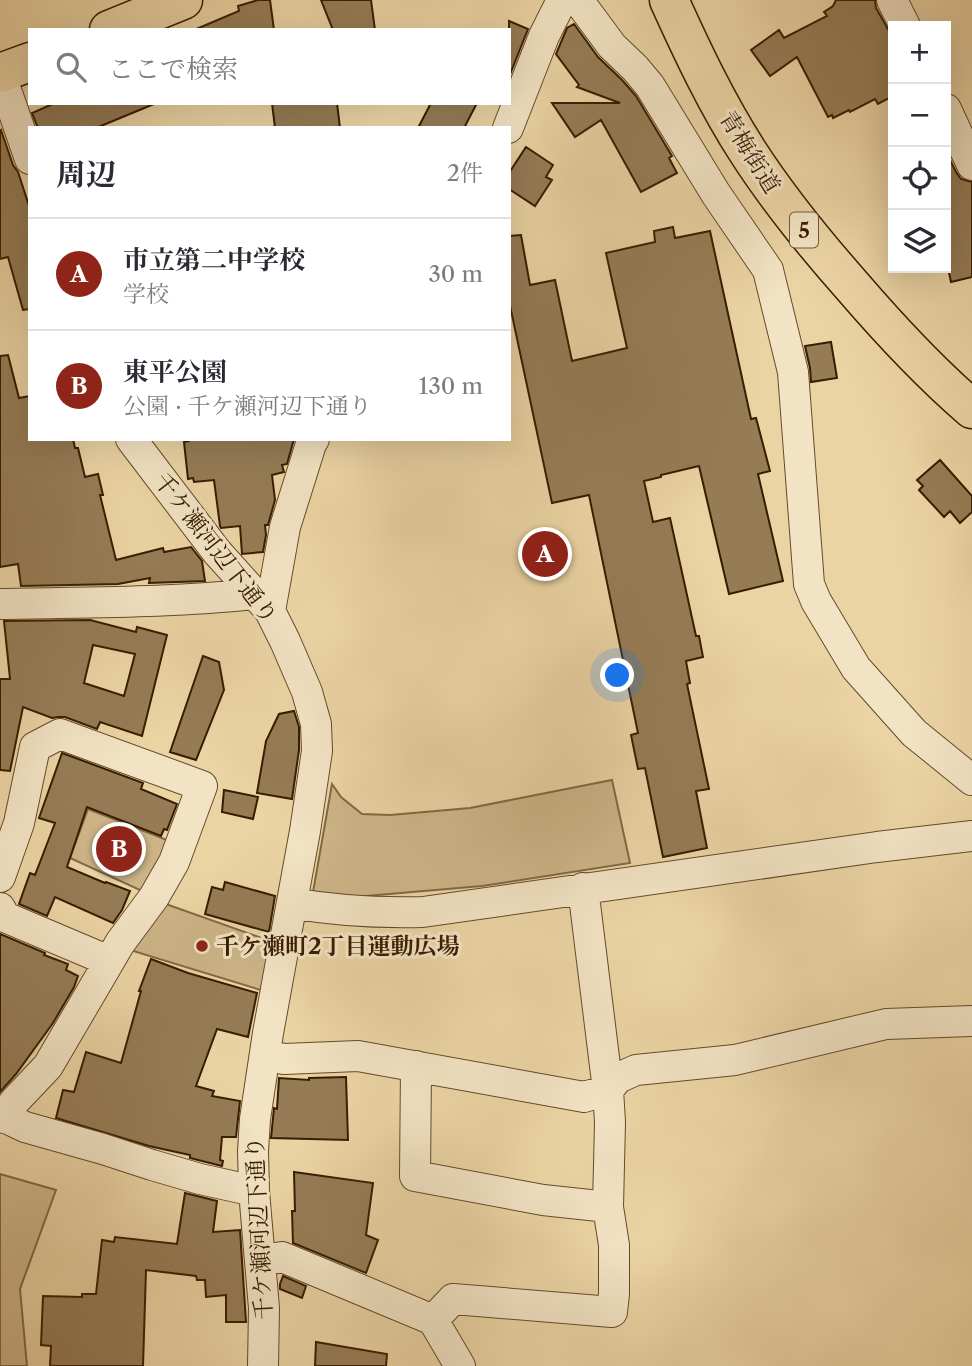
<!DOCTYPE html>
<html lang="ja">
<meta charset="utf-8">
<style>
body{margin:0;font-family:"Libre Caslon Text","Noto Serif JP",serif;background:#f7f7f7;color:#2b2b33}
.controls{position:absolute;right:21px;top:21px;display:grid;overflow:hidden;border-radius:0px;box-shadow:0 7px 28px #0002}
.controls button{width:63px;height:63px;display:grid;place-items:center;padding:0;border:0;border-bottom:2px solid #e1e1e2;background:#fff;color:#2b2b33;font:35px sans-serif}
.you{position:absolute;left:618px;top:676px;width:24px;height:24px;margin:-18px;border:5px solid #fff;border-radius:50%;background:#1a73e8;box-shadow:0 0 0 10px #1a73e833}
.badge{display:grid;place-items:center;width:46px;height:46px;border-radius:50%;background:#8f2418;color:#fff;font-size:23px;font-weight:700}
.pin{position:absolute;translate:-50% -50%;border:4px solid #fff;box-shadow:0 2px 7px #0006}
.list{margin:0;padding:0;list-style:none}
h2{display:flex;justify-content:space-between;align-items:center;height:91px;margin:0;padding:0 28px;font-size:30px}
h2 small{font-size:23px;font-weight:400;color:#7c7c81}
.list li{display:grid;grid-template-columns:46px 1fr auto;gap:21px;align-items:center;box-sizing:border-box;height:112px;padding:0 28px;border-top:2px solid #e1e1e2}
.list b{display:block;font-size:26px;white-space:nowrap}
.list p{margin:0;font-size:23px;white-space:nowrap;color:#7c7c81}
.list em{font-size:23px;font-style:normal;color:#7c7c81}
.icon{flex:none;width:38px;height:38px;fill:none;stroke:currentColor;stroke-width:2;stroke-linecap:round;stroke-linejoin:round}
.map{position:relative;flex:none;width:972px;height:1366px;overflow:hidden}
.search{position:absolute;background:#fff;box-shadow:0 7px 28px #0002;left:28px;top:28px;width:483px;height:77px;display:flex;align-items:center;gap:18px;box-sizing:border-box;padding:0 24px;border-radius:0px;color:#7c7c81;font-size:26px}
.panel{position:absolute;background:#fff;box-shadow:0 7px 28px #0002;left:28px;top:126px;width:483px;height:315px;border-radius:0px}
.map>svg:first-child{display:block}
.green{fill:#cdb588;stroke:#826844;stroke-width:2}
.building{fill:#957c55;stroke:#381c00;stroke-width:2;fill-rule:evenodd}
.lines{fill:none;stroke-linecap:round;stroke-linejoin:round}
.street-casing{stroke:#654a29;stroke-width:32}
.primary-casing{stroke:#381c00;stroke-width:41}
.street{stroke:#f2e3c4;stroke-width:30}
.primary{stroke:#ebd4a4;stroke-width:38}
.poi-dot{fill:#8f2418;stroke:#f2e3c4;stroke-width:2.5}
.labels{text-anchor:middle;dominant-baseline:central;stroke-width:6;stroke-linejoin:round;paint-order:stroke}
.shield{fill:#f2e3c4;stroke:#70583b;stroke-width:2}
.shield-label{font-size:21px;font-weight:bold;fill:#381c00}
.street-label{font-size:23px;fill:#381c00;stroke:#f2e3c4}
.poi-label{font-size:23px;font-weight:bold;fill:#381c00;stroke:#f2e3c4;text-anchor:start}
</style>
<div class="map">
<svg width="972" height="1366" viewBox="0 0 972 1366">
<rect width="100%" height="100%" fill="#ebd4a4"/>
<filter id="stains"><feTurbulence type="fractalNoise" baseFrequency=".00286" numOctaves="4"/><feColorMatrix values="0 0 0 0 .2 0 0 0 0 .09 0 0 0 0 .02 0 0 0 .5 -.17"/></filter>
<radialGradient id="worn" r=".72"><stop offset=".6" stop-color="#630" stop-opacity="0"/><stop offset="1" stop-color="#630" stop-opacity=".3"/></radialGradient>
<!-- green -->
<path class="green" d="M 612,780 L 630,863 L 482,886 L 331,899 L 313,892 L 332,784 L 341,797 L 362,814 L 390,815 L 470,808 Z
M 88,809 L 167,840 L 161,857 L 142,891 L 70,858 Z
M 163,903 L 273,942 L 264,991 L 130,950 Z
M 0,1174 L 56,1190 L 20,1289 L 27,1366 L 0,1366 Z"/>
<!-- building -->
<path class="building" d="M 258,0 L 270,0 L 274,30 L 194,30 L 239,11 L 238,6 Z
M 321,0 L 371,0 L 375,30 L 333,30 Z
M 836,0 L 875,0 L 876,8 L 893,38 L 893,96 L 878,104 L 875,99 L 850,112 L 849,110 L 833,118 L 832,115 L 828,117 L 797,57 L 770,76 L 751,50 L 779,30 L 784,38 L 827,16 L 824,12 L 833,6 Z
M 509,21 L 528,29 L 509,77 Z
M 574,24 L 598,57 L 622,80 L 636,96 L 672,156 L 669,158 L 677,173 L 641,192 L 601,120 L 575,137 L 552,103 L 620,103 L 577,87 L 579,85 L 556,54 L 567,28 Z
M 55,103 L 154,103 L 154,104 L 96,128 L 38,128 L 32,113 Z
M 272,103 L 337,103 L 340,128 L 275,128 Z
M 431,103 L 477,103 L 464,128 L 418,128 Z
M 1,130 L 13,165 L 18,172 L 30,209 L 30,309 L 23,310 L 8,257 L 0,259 L 0,131 Z
M 526,147 L 553,165 L 546,177 L 552,180 L 535,206 L 509,189 L 509,173 Z
M 949,158 L 956,172 L 961,179 L 972,182 L 972,277 L 951,282 L 946,259 L 946,160 Z
M 673,227 L 675,238 L 710,231 L 751,419 L 756,418 L 770,471 L 758,474 L 783,581 L 729,594 L 699,466 L 661,475 L 661,477 L 644,481 L 653,522 L 670,518 L 696,636 L 699,636 L 703,657 L 686,661 L 690,683 L 687,684 L 709,789 L 696,791 L 707,848 L 663,857 L 645,768 L 638,769 L 631,735 L 638,733 L 589,495 L 552,503 L 509,301 L 509,236 L 521,235 L 530,285 L 555,280 L 572,361 L 627,348 L 606,253 L 655,242 L 654,231 Z
M 831,342 L 837,378 L 811,382 L 810,368 L 805,346 Z
M 8,355 L 19,398 L 30,396 L 30,439 L 73,439 L 75,448 L 78,448 L 85,477 L 98,474 L 103,495 L 100,495 L 116,560 L 163,548 L 164,552 L 191,547 L 202,561 L 205,581 L 149,583 L 150,578 L 118,584 L 21,586 L 18,564 L 0,567 L 0,356 Z
M 189,439 L 294,439 L 287,464 L 282,465 L 284,472 L 272,475 L 275,500 L 268,525 L 265,525 L 266,535 L 263,552 L 242,554 L 240,526 L 221,528 L 220,526 L 214,480 L 194,482 L 193,478 L 188,479 L 184,442 L 189,441 Z
M 940,460 L 972,496 L 972,512 L 960,523 L 950,511 L 944,517 L 919,490 L 923,486 L 917,480 Z
M 90,620 L 136,632 L 137,627 L 167,635 L 142,736 L 100,722 L 97,729 L 65,717 L 58,717 L 52,718 L 23,707 L 10,771 L 0,770 L 0,679 L 10,679 L 4,621 ZM 93,645 L 135,654 L 124,696 L 84,683 Z
M 203,656 L 219,662 L 224,690 L 196,760 L 170,752 Z
M 294,711 L 299,727 L 299,750 L 292,799 L 257,793 L 266,741 L 279,714 Z
M 62,753 L 143,783 L 141,789 L 177,804 L 167,830 L 164,829 L 161,836 L 87,807 L 67,867 L 105,883 L 106,882 L 130,891 L 122,910 L 113,923 L 55,897 L 47,916 L 19,904 L 30,873 L 35,875 L 55,823 L 39,818 Z
M 224,790 L 258,797 L 253,819 L 222,812 Z
M 225,882 L 275,896 L 269,932 L 205,914 L 212,887 L 223,890 Z
M 0,934 L 45,953 L 44,955 L 68,964 L 66,970 L 78,976 L 74,987 L 53,1023 L 16,1074 L 0,1092 Z
M 151,959 L 188,973 L 257,993 L 248,1037 L 217,1029 L 196,1086 L 214,1091 L 212,1096 L 240,1101 L 236,1137 L 222,1137 L 220,1160 L 223,1161 L 222,1166 L 190,1158 L 190,1155 L 149,1146 L 56,1118 L 63,1090 L 74,1092 L 86,1052 L 121,1063 L 141,991 L 139,991 Z
M 346,1077 L 348,1140 L 271,1138 L 274,1108 L 277,1109 L 279,1078 L 309,1080 L 309,1078 Z
M 294,1172 L 373,1183 L 366,1235 L 378,1240 L 366,1273 L 293,1243 L 292,1211 L 295,1211 Z
M 185,1193 L 217,1201 L 213,1232 L 240,1230 L 246,1322 L 226,1322 L 226,1295 L 206,1297 L 205,1280 L 197,1280 L 196,1276 L 146,1270 L 143,1366 L 50,1366 L 51,1346 L 41,1345 L 43,1296 L 82,1297 L 82,1294 L 96,1294 L 102,1240 L 114,1242 L 115,1237 L 177,1244 Z
M 283,1276 L 306,1286 L 302,1298 L 280,1289 L 280,1284 Z
M 316,1342 L 387,1354 L 386,1366 L 315,1366 Z"/>
<g class="lines">
<!-- street casing -->
<g class="street-casing">
<path id="street" d="M 578,0 L 612,46 L 635,68 L 650,86 L 716,194 L 768,270 L 793,372 L 809,584 L 816,601 L 856,668 L 914,733 L 972,780
M 892,0 L 905,26
M 0,73 L 30,159
M 946,109 L 972,165
M 508,128 L 544,36 L 562,0
M 131,439 L 217,552 L 270,611 L 285,641 L 307,692 L 316,724 L 317,751 L 305,831 L 268,1033 L 255,1119 L 253,1151 L 254,1191 L 264,1308 L 263,1366
M 0,604 C 85,602 170,603 254,594
M 270,611 L 285,527 L 311,444 L 314,439
M 0,877 L 19,823 L 35,747 L 60,734 L 202,786 L 174,862 L 154,897 L 120,943 L 48,1066 L 14,1102 L 4,1118
M 292,903 C 336,911 378,913 423,912 L 877,847 L 972,836
M 0,908 L 5,917 L 109,961
M 265,1055 L 284,1059 L 358,1056 L 584,1097 L 608,1090 L 618,1078 L 636,1070 L 735,1060 L 886,1024 L 972,1021
M 416,1066 L 415,1176 L 543,1200 L 608,1207
M 0,1115 L 25,1127 L 103,1149 L 152,1165 L 200,1179 L 254,1191
M 260,1260 L 282,1257 L 433,1320 L 460,1366
M 433,1320 L 453,1299 L 612,1312 L 614,1294 L 614,1245 L 608,1207 L 610,1122 L 608,1090 L 583,888"/>
</g>
<!-- primary casing -->
<g class="primary-casing">
<path id="primary" d="M 669,0 C 692,51 717,104 748,152 C 779,200 815,244 853,287 C 890,330 929,372 972,409
M 109,30 L 183,0
M 0,73 L 30,62"/>
</g>
<!-- street -->
<use href="#street" class="street"/>
<!-- primary -->
<use href="#primary" class="primary"/>
</g>
<!-- markers -->
<circle class="poi-dot" cx="202" cy="946" r="7"/>
<g class="labels">
<!-- shield labels -->
<rect class="shield" x="790" y="212.5" width="28" height="35" rx="5"/>
<g class="shield-label">
<text x="804" y="230">5</text>
</g>
<!-- street labels -->
<g class="street-label">
<text transform="translate(750 152) rotate(58)">青梅街道</text>
<text transform="translate(216 548) rotate(52)">千ケ瀬河辺下通り</text>
<text transform="translate(259 1228) rotate(-93)">千ケ瀬河辺下通り</text>
</g>
<!-- poi labels -->
<g class="poi-label">
<text x="216" y="946">千ケ瀬町2丁目運動広場</text>
</g>
</g>
<rect width="100%" height="100%" filter="url(#stains)"/>
<rect width="100%" height="100%" fill="url(#worn)"/>
</svg>
<div class="controls">
<button>+</button>
<button>−</button>
<button><svg class="icon" aria-label="locate" viewBox="0 0 24 24"><circle cx="12" cy="12" r="6"/><path d="M12 2v4M12 18v4M2 12h4M18 12h4"/></svg></button>
<button><svg class="icon" aria-label="layers" viewBox="0 0 24 24"><path d="M12 4l9 5-9 5-9-5zM3 14l9 5 9-5"/></svg></button>
</div>
<div class="you"></div>
<div class="pin badge" style="left:545px;top:554px">A</div>
<div class="pin badge" style="left:119px;top:849px">B</div>
<div class="search"><svg class="icon" aria-label="search" viewBox="0 0 24 24"><circle cx="10" cy="10" r="6"/><path d="M15 15l6 6"/></svg>ここで検索</div>
<section class="panel">
<h2>周辺<small>2件</small></h2>
<ul class="list">
<li><span class="badge">A</span><div><b>市立第二中学校</b><p>学校</p></div><em>30 m</em></li>
<li><span class="badge">B</span><div><b>東平公園</b><p>公園 · 千ケ瀬河辺下通り</p></div><em>130 m</em></li>
</ul>
</section>
</div>
